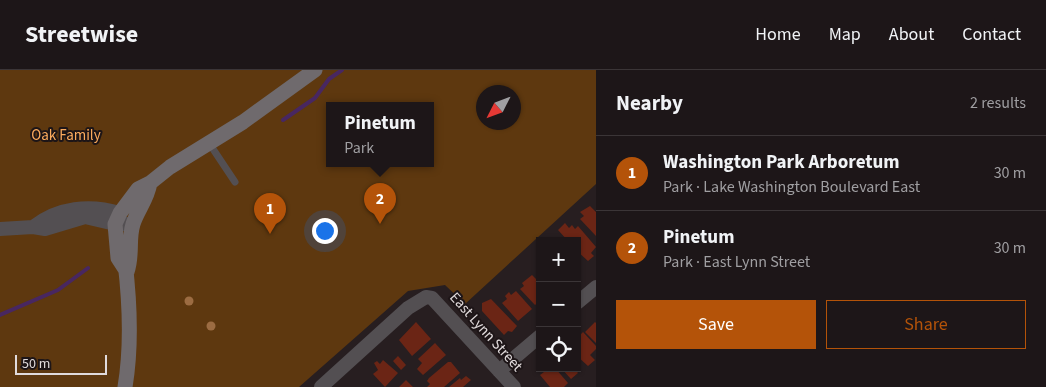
<!DOCTYPE html>
<meta charset="utf-8">
<style>
body{margin:0;font-family:"Source Sans 3",sans-serif;background:#251f21;color:#f1f3f6}
.controls{position:absolute;right:15px;bottom:15px;display:grid;overflow:hidden;border-radius:0px;box-shadow:0 1px 4px #0004}
.controls button{width:45px;height:45px;display:grid;place-items:center;padding:0;border:0;border-bottom:1px solid #3b3537;background:#1d1618;color:#f1f3f6;font:25px sans-serif}
.compass{position:absolute;left:476px;top:15px;width:45px;height:45px;border-radius:50%;background:#1d1618;box-shadow:0 1px 4px #0004;rotate:228deg}
.scale{position:absolute;left:15px;bottom:12px;width:92px;box-sizing:border-box;padding-left:5px;border:2px solid #e1dbdc;border-top:0;font-size:14px;line-height:18px;white-space:nowrap;color:#e1dbdc;-webkit-text-stroke:4px #1d1517;paint-order:stroke}
.you{position:absolute;left:324px;top:160px;width:18px;height:18px;margin:-12px;border:4px solid #fff;border-radius:50%;background:#1a73e8;box-shadow:0 0 0 8px #1a73e833}
.badge{display:grid;place-items:center;width:32px;height:32px;border-radius:50%;background:#b45309;color:#fff;font-size:16px;font-weight:700}
.pin{position:absolute;translate:-50% -41px;filter:drop-shadow(0 1px 2px #0008)}
.pin::after{content:'';position:absolute;top:26px;width:18px;height:15px;background:inherit;clip-path:polygon(0 0,100% 0,50% 100%)}
.popup{position:absolute;left:326px;top:32px;width:108px;height:65px;box-sizing:border-box;display:grid;place-content:center;border-radius:0px;background:#1d1618;filter:drop-shadow(0 1px 4px #0005);font-size:16px;white-space:nowrap;color:#a09fa2}
.popup b{font-size:19px;color:#f1f3f6}
.popup::after{content:'';position:absolute;left:50%;top:100%;margin-left:-10px;border:10px solid transparent;border-top-color:#1d1618}
.list{margin:0;padding:0;list-style:none}
h2{display:flex;justify-content:space-between;align-items:center;height:65px;margin:0;padding:0 20px;font-size:21px}
h2 small{font-size:16px;font-weight:400;color:#a09fa2}
.list li{display:grid;grid-template-columns:32px 1fr auto;gap:15px;align-items:center;box-sizing:border-box;height:75px;padding:0 20px;border-top:1px solid #3b3537}
.list b{display:block;font-size:19px;white-space:nowrap}
.list p{margin:0;font-size:16px;white-space:nowrap;color:#a09fa2}
.list em{font-size:16px;font-style:normal;color:#a09fa2}
.actions{display:flex;gap:10px;padding:15px 20px}
.actions a{flex:1;padding:11px 0;border:1px solid #b45309;border-radius:0px;text-align:center;font-size:18px;color:#b45309}
.actions .main{background:#b45309;color:#fff}
.icon{flex:none;width:28px;height:28px;fill:none;stroke:currentColor;stroke-width:2;stroke-linecap:round;stroke-linejoin:round}
.map{position:relative;flex:none;width:596px;height:317px;overflow:hidden}
header{display:flex;align-items:center;gap:30px;box-sizing:border-box;height:70px;padding:0 25px;background:#1d1618;border-bottom:1px solid #3b3537}
header strong{font-size:24px}
nav{display:flex;gap:28px;margin-inline-start:auto;font-size:18px}
main{display:flex}
aside{flex:1;background:#1d1618}
.map>svg:first-child{display:block}
.green{fill:#5e380f;fill-rule:evenodd}
.lines{fill:none;stroke-linecap:round;stroke-linejoin:round}
.stream{stroke:#482761;stroke-width:4}
.building{fill:#6b2515}
.lane{stroke:#534f52;stroke-width:7}
.street{stroke:#534f52;stroke-width:14}
.secondary{stroke:#6f6a6d;stroke-width:15}
.tree{fill:#9c6c42}
.labels{text-anchor:middle;dominant-baseline:central;stroke-width:4;stroke-linejoin:round;paint-order:stroke}
.park-label{font-size:15px;fill:#fcab5d;stroke:#1d1517}
.street-label{font-size:15px;fill:#e1dbdc;stroke:#1d1517}
</style>
<header>
<strong>Streetwise</strong>
<nav><a>Home</a><a>Map</a><a>About</a><a>Contact</a></nav>
</header>
<main>
<div class="map">
<svg width="596" height="317" viewBox="0 0 596 317">
<rect width="100%" height="100%" fill="#271e20"/>
<!-- green -->
<path class="green" d="M 0,0 L 596,0 L 596,114 L 465,234 L 445,215 L 408,221 L 299,317 L 0,317 ZM 483,22 L 514,22 L 514,52 L 483,52 ZM 330,35 L 430,35 L 430,93 L 330,93 Z"/>
<g class="lines">
<!-- stream -->
<path class="stream" d="M 283,50 L 315,28 L 329,9 L 342,0
M 0,245 L 58,220 L 88,198"/>
</g>
<!-- building -->
<path class="building" d="M 590,136 L 596,142 L 596,166 L 580,149 L 584,146 L 580,142 Z
M 565,153 L 569,158 L 572,155 L 575,159 L 578,156 L 596,177 L 591,183 L 594,186 L 588,191 L 577,181 L 577,171 L 568,171 L 558,160 Z
M 532,205 L 540,213 L 540,231 L 535,235 L 520,219 L 524,216 L 522,213 Z
M 516,221 L 532,239 L 518,251 L 502,233 L 507,229 L 505,226 L 509,222 L 511,225 Z
M 491,229 L 517,256 L 512,262 L 508,261 L 504,265 L 482,241 L 482,233 Z
M 416,252 L 431,269 L 412,286 L 399,270 Z
M 595,252 L 596,253 L 596,273 L 585,262 Z
M 583,262 L 596,276 L 596,279 L 590,285 L 595,290 L 588,296 L 577,286 L 577,268 Z
M 435,273 L 446,285 L 423,305 L 417,299 L 422,293 L 418,289 Z
M 398,286 L 406,295 L 401,300 L 393,291 Z
M 383,290 L 398,303 L 385,317 L 373,304 L 378,300 L 374,293 L 377,291 L 380,294 Z
M 448,292 L 451,292 L 460,303 L 444,317 L 427,317 L 430,314 L 427,311 L 429,308 Z
M 543,298 L 555,298 L 568,313 L 564,317 L 550,317 L 540,305 L 544,302 Z
M 561,298 L 574,298 L 578,303 L 571,309 Z
M 466,306 L 471,310 L 463,317 L 449,317 L 460,308 L 461,310 Z
M 406,310 L 413,317 L 399,317 Z"/>
<g class="lines">
<!-- lane -->
<path class="lane" d="M 209,73 L 235,112"/>
<!-- street -->
<path class="street" d="M 33,157 C 58,137 90,134 120,143
M 0,159 L 33,157 L 45,159 L 85,147 L 115,154 L 133,154
M 577,233 L 596,217
M 499,301 L 540,266
M 321,317 L 408,238 L 426,227 L 432,228 L 514,317"/>
<!-- secondary -->
<path class="secondary" d="M 127,202 L 118,188 L 115,154 L 120,143 L 138,119 L 150,113 L 170,97 L 243,52 L 315,0
M 127,202 C 133,184 128,170 133,154 C 138,139 147,130 150,113
M 125,317 C 132,275 130,234 125,192"/>
</g>
<!-- trees -->
<g class="tree">
<circle cx="189" cy="231" r="4.5"/>
<circle cx="211" cy="256" r="4.5"/>
</g>
<g class="labels">
<!-- park labels -->
<g class="park-label">
<text x="66" y="65">Oak Family</text>
</g>
<!-- street labels -->
<g class="street-label">
<text transform="translate(486 262) rotate(48)">East Lynn Street</text>
</g>
</g>
</svg>
<div class="controls">
<button>+</button>
<button>−</button>
<button><svg class="icon" aria-label="locate" viewBox="0 0 24 24"><circle cx="12" cy="12" r="6"/><path d="M12 2v4M12 18v4M2 12h4M18 12h4"/></svg></button>
</div>
<svg class="compass" viewBox="-18 -18 36 36"><path d="M0-13l5 13h-10z" fill="#e53935"/><path d="M0 13l5-13h-10z" fill="#a09fa2"/></svg>
<div class="scale">50 m</div>
<div class="you"></div>
<div class="pin badge" style="left:270px;top:164px">1</div>
<div class="pin badge" style="left:380px;top:154px">2</div>
<div class="popup"><b>Pinetum</b>Park</div>
</div>
<aside>
<h2>Nearby<small>2 results</small></h2>
<ul class="list">
<li><span class="badge">1</span><div><b>Washington Park Arboretum</b><p>Park · Lake Washington Boulevard East</p></div><em>30 m</em></li>
<li><span class="badge">2</span><div><b>Pinetum</b><p>Park · East Lynn Street</p></div><em>30 m</em></li>
</ul>
<div class="actions"><a class="main">Save</a><a>Share</a></div>
</aside>
</main>
